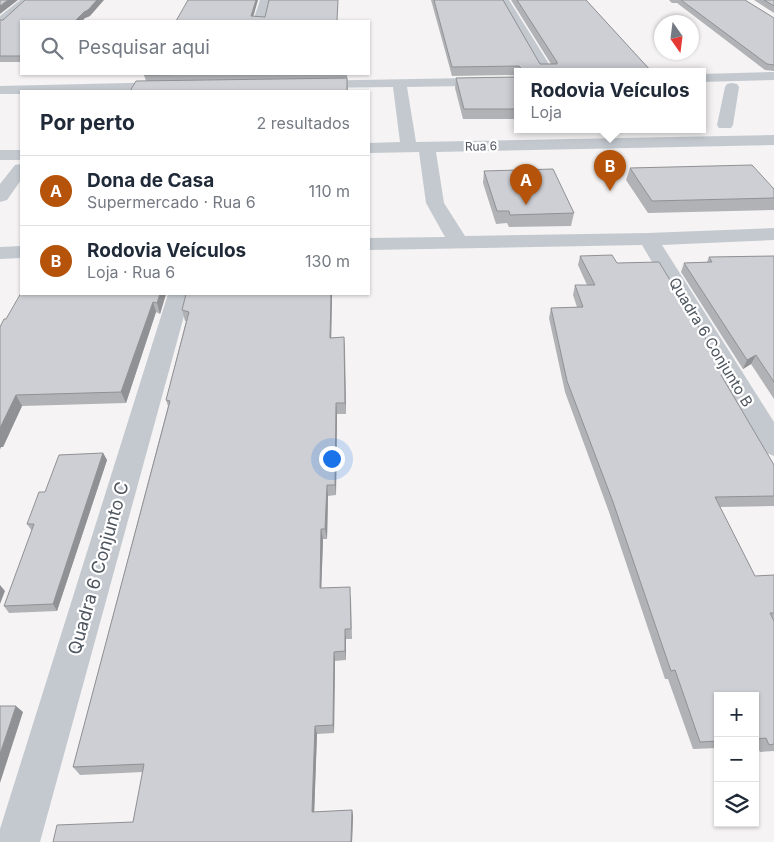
<!DOCTYPE html>
<html lang="pt">
<meta charset="utf-8">
<style>
body{margin:0;font-family:Inter,sans-serif;background:#f2f2f3;color:#1f2937}
.controls{position:absolute;right:15px;bottom:15px;display:grid;overflow:hidden;border-radius:0px;box-shadow:0 1px 4px #0004}
.controls button{width:45px;height:45px;display:grid;place-items:center;padding:0;border:0;border-bottom:1px solid #e0e1e3;background:#fff;color:#1f2937;font:25px sans-serif}
.compass{position:absolute;left:654px;top:15px;width:45px;height:45px;border-radius:50%;background:#fff;box-shadow:0 1px 4px #0004;rotate:166deg}
.you{position:absolute;left:331px;top:458px;width:18px;height:18px;margin:-12px;border:4px solid #fff;border-radius:50%;background:#1a73e8;box-shadow:0 0 0 8px #1a73e833}
.badge{display:grid;place-items:center;width:32px;height:32px;border-radius:50%;background:#b45309;color:#fff;font-size:16px;font-weight:700}
.pin{position:absolute;translate:-50% -41px;filter:drop-shadow(0 1px 2px #0008)}
.pin::after{content:'';position:absolute;top:26px;width:18px;height:15px;background:inherit;clip-path:polygon(0 0,100% 0,50% 100%)}
.popup{position:absolute;left:514px;top:68px;width:192px;height:65px;box-sizing:border-box;display:grid;place-content:center;border-radius:0px;background:#fff;filter:drop-shadow(0 1px 4px #0005);font-size:16px;white-space:nowrap;color:#747a83}
.popup b{font-size:19px;color:#1f2937}
.popup::after{content:'';position:absolute;left:50%;top:100%;margin-left:-10px;border:10px solid transparent;border-top-color:#fff}
.list{margin:0;padding:0;list-style:none}
h2{display:flex;justify-content:space-between;align-items:center;height:65px;margin:0;padding:0 20px;font-size:21px}
h2 small{font-size:16px;font-weight:400;color:#747a83}
.list li{display:grid;grid-template-columns:32px 1fr auto;gap:15px;align-items:center;box-sizing:border-box;height:70px;padding:0 20px;border-top:1px solid #e0e1e3}
.list b{display:block;font-size:19px;white-space:nowrap}
.list p{margin:0;font-size:16px;white-space:nowrap;color:#747a83}
.list em{font-size:16px;font-style:normal;color:#747a83}
.icon{flex:none;width:28px;height:28px;fill:none;stroke:currentColor;stroke-width:2;stroke-linecap:round;stroke-linejoin:round}
.map{position:relative;flex:none;width:774px;height:842px;overflow:hidden}
.search{position:absolute;background:#fff;box-shadow:0 1px 4px #0004;left:20px;top:20px;width:350px;height:55px;display:flex;align-items:center;gap:12px;box-sizing:border-box;padding:0 18px;border-radius:0px;color:#747a83;font-size:19px}
.panel{position:absolute;background:#fff;box-shadow:0 1px 4px #0004;left:20px;top:90px;width:350px;height:205px;border-radius:0px}
.map>svg:first-child{display:block}
.lines{fill:none;stroke-linecap:round;stroke-linejoin:round}
.minor{fill:#c3c9cf;fill-rule:evenodd}
.wall{fill:#b1b2b6}
.shaded-wall{fill:#909194}
.building{fill:#cecfd4;stroke:#909194}
.labels{text-anchor:middle;dominant-baseline:central;stroke-width:4.5;stroke-linejoin:round;paint-order:stroke}
.far-street-label{font-size:12px;fill:#4d555e;stroke:#fff}
.street-label{font-size:15px;fill:#4d555e;stroke:#fff}
.near-street-label{font-size:18px;fill:#4d555e;stroke:#fff}
</style>
<div class="map">
<svg width="774" height="842" viewBox="0 0 774 842">
<rect width="100%" height="100%" fill="#f5f3f3"/>
<g class="lines">
<!-- minor -->
<path class="minor" d="M 20,0 L 31,0 L 4,24 L 0,25 L 0,16 Z
M 260,0 L 270,0 L 265,21 L 253,21 Z
M 499,0 L 509,0 L 554,72 L 540,72 Z
M 774,72 L 774,80 L 702,82 L 702,74 Z
M 518,77 L 518,85 L 407,87 L 416,142 L 774,135 L 774,145 L 436,152 L 444,203 L 465,236 L 648,233 L 774,228 L 774,240 L 662,245 L 774,422 L 774,456 L 764,452 L 642,245 L 369,250 L 369,238 L 445,237 L 426,203 L 419,152 L 369,153 L 369,143 L 400,142 L 393,87 L 309,88 L 304,87 L 302,84 L 304,81 Z
M 171,82 L 176,83 L 178,86 L 176,89 L 128,91 L 21,91 L 21,94 L 0,94 L 0,86 Z
M 732,83 L 737,84 L 739,87 L 733,125 L 731,128 L 719,128 L 717,125 L 725,87 L 727,84 Z
M 0,150 L 21,150 L 21,160 L 0,160 Z
M 21,164 L 21,180 L 7,200 L 0,202 L 0,184 L 15,165 Z
M 21,246 L 21,258 L 0,259 L 0,247 Z
M 168,294 L 190,294 L 40,842 L 0,842 L 0,829 Z"/>
</g>
<!-- wall -->
<path class="wall" d="M 431,0 L 503,0 L 540,64 L 551,64 L 511,0 L 586,0 L 652,72 L 518,72 L 518,75 L 452,76 Z
M 669,0 L 745,0 L 774,18 L 774,71 L 765,70 L 677,3 L 672,3 Z
M 754,0 L 774,0 L 774,13 Z
M 90,16 L 85,18 L 21,21 L 21,62 L 0,62 L 0,20 Z
M 145,74 L 347,74 L 348,91 L 146,81 L 144,75 Z
M 518,77 L 518,119 L 463,119 L 455,88 L 456,78 Z
M 630,168 L 774,189 L 774,210 L 648,213 L 626,180 Z
M 484,171 L 574,213 L 571,226 L 509,227 L 507,223 L 496,224 L 483,183 Z
M 580,256 L 617,263 L 726,372 L 723,378 L 774,465 L 774,506 L 720,507 L 755,576 L 774,575 L 774,751 L 760,752 L 757,746 L 755,746 L 755,696 L 718,696 L 718,748 L 693,749 L 668,679 L 665,679 L 609,512 L 565,392 L 549,318 L 551,308 L 577,307 L 573,295 L 575,285 L 587,285 L 578,265 Z
M 774,256 L 774,399 L 751,364 L 743,369 L 681,272 L 684,263 L 707,262 L 709,257 Z
M 166,294 L 160,314 L 156,312 L 126,403 L 22,406 L 3,447 L 1,447 L 0,449 L 0,327 L 6,319 Z
M 186,294 L 332,294 L 331,338 L 344,337 L 346,414 L 337,414 L 336,495 L 328,496 L 327,539 L 323,539 L 321,588 L 351,597 L 352,639 L 346,639 L 346,660 L 335,661 L 334,733 L 317,734 L 314,812 L 352,810 L 353,816 L 352,842 L 53,842 L 133,822 L 143,772 L 80,775 L 73,767 L 168,406 L 166,400 L 186,321 L 185,321 L 182,310 Z
M 103,453 L 107,460 L 57,611 L 9,613 L 4,606 L 32,531 L 27,524 L 45,492 Z"/>
<!-- shaded-wall -->
<path class="shaded-wall" d="M 8,0 L 18,0 L 0,14 L 0,6 Z
M 97,0 L 104,0 L 90,16 L 85,18 L 82,21 L 75,21 Z
M 256,0 L 258,0 L 252,21 L 251,16 Z
M 160,294 L 166,294 L 160,314 L 157,303 Z
M 331,294 L 332,294 L 331,349 L 330,338 Z
M 153,302 L 156,312 L 126,403 L 121,392 Z
M 344,337 L 345,348 L 346,414 L 345,403 Z
M 756,355 L 751,364 L 743,369 L 747,360 Z
M 16,395 L 22,406 L 3,447 L 1,447 L 0,449 L 0,428 Z
M 336,403 L 337,414 L 336,495 L 335,485 Z
M 103,453 L 107,460 L 57,611 L 53,604 Z
M 327,485 L 328,496 L 327,539 L 325,529 Z
M 321,529 L 323,539 L 321,598 L 320,588 Z
M 0,585 L 5,591 L 0,604 Z
M 345,629 L 346,639 L 346,660 L 345,651 Z
M 334,652 L 335,661 L 334,733 L 333,725 Z
M 16,706 L 23,712 L 0,783 L 0,754 Z
M 315,726 L 317,734 L 314,818 L 312,812 Z
M 352,810 L 353,816 L 352,842 L 351,842 Z"/>
<!-- building -->
<path class="building" d="M 0,0 L 8,0 L 0,6 Z
M 25,0 L 97,0 L 88,10 L 84,12 L 75,21 L 21,21 L 21,56 L 0,56 L 0,20 L 3,20 Z
M 188,0 L 256,0 L 251,16 L 265,17 L 269,0 L 338,0 L 337,21 L 176,21 Z
M 434,0 L 503,0 L 540,64 L 557,64 L 557,62 L 517,0 L 586,0 L 652,72 L 520,72 L 521,68 L 519,66 L 452,67 Z
M 681,0 L 745,0 L 774,18 L 774,65 L 767,64 Z
M 764,0 L 774,0 L 774,6 Z
M 145,74 L 212,74 L 144,75 Z
M 518,77 L 518,109 L 464,109 L 456,78 Z
M 347,78 L 347,91 L 130,91 L 136,81 Z
M 752,165 L 774,189 L 774,198 L 652,201 L 630,168 Z
M 553,169 L 574,213 L 510,215 L 509,211 L 497,211 L 484,171 Z
M 612,255 L 617,263 L 659,262 L 726,372 L 721,375 L 774,465 L 774,496 L 715,497 L 755,576 L 774,575 L 774,613 L 770,613 L 774,621 L 774,744 L 769,745 L 766,738 L 755,739 L 755,696 L 718,696 L 718,741 L 700,742 L 675,670 L 671,671 L 613,502 L 567,381 L 551,308 L 583,307 L 575,285 L 595,285 L 580,256 Z
M 774,256 L 774,382 L 756,355 L 747,360 L 684,263 L 712,262 L 709,257 Z
M 21,293 L 160,294 L 157,303 L 153,302 L 121,392 L 16,395 L 0,428 L 0,327 L 4,319 L 6,319 Z
M 186,294 L 331,294 L 330,338 L 344,337 L 345,403 L 336,403 L 335,485 L 327,485 L 325,529 L 321,529 L 320,588 L 350,587 L 351,629 L 345,629 L 345,651 L 334,652 L 333,725 L 315,726 L 312,812 L 352,810 L 351,842 L 53,842 L 57,825 L 133,822 L 144,764 L 73,767 L 170,401 L 166,400 L 189,312 L 182,310 Z
M 103,453 L 53,604 L 4,606 L 34,524 L 27,524 L 39,492 L 45,492 L 59,455 Z
M 0,706 L 16,706 L 0,754 Z"/>
<g class="labels">
<!-- far-street labels -->
<g class="far-street-label">
<text transform="translate(481 146) rotate(-1)">Rua 6</text>
</g>
<!-- street labels -->
<g class="street-label">
<text transform="translate(711 342) rotate(59)">Quadra 6 Conjunto B</text>
</g>
<!-- near-street labels -->
<g class="near-street-label">
<text transform="translate(98 568) rotate(-74)">Quadra 6 Conjunto C</text>
</g>
</g>
</svg>
<div class="controls">
<button>+</button>
<button>−</button>
<button><svg class="icon" aria-label="layers" viewBox="0 0 24 24"><path d="M12 4l9 5-9 5-9-5zM3 14l9 5 9-5"/></svg></button>
</div>
<svg class="compass" viewBox="-18 -18 36 36"><path d="M0-13l5 13h-10z" fill="#e53935"/><path d="M0 13l5-13h-10z" fill="#747a83"/></svg>
<div class="you"></div>
<div class="pin badge" style="left:526px;top:205px">A</div>
<div class="pin badge" style="left:610px;top:191px">B</div>
<div class="popup"><b>Rodovia Veículos</b>Loja</div>
<div class="search"><svg class="icon" aria-label="search" viewBox="0 0 24 24"><circle cx="10" cy="10" r="6"/><path d="M15 15l6 6"/></svg>Pesquisar aqui</div>
<section class="panel">
<h2>Por perto<small>2 resultados</small></h2>
<ul class="list">
<li><span class="badge">A</span><div><b>Dona de Casa</b><p>Supermercado · Rua 6</p></div><em>110 m</em></li>
<li><span class="badge">B</span><div><b>Rodovia Veículos</b><p>Loja · Rua 6</p></div><em>130 m</em></li>
</ul>
</section>
</div>
